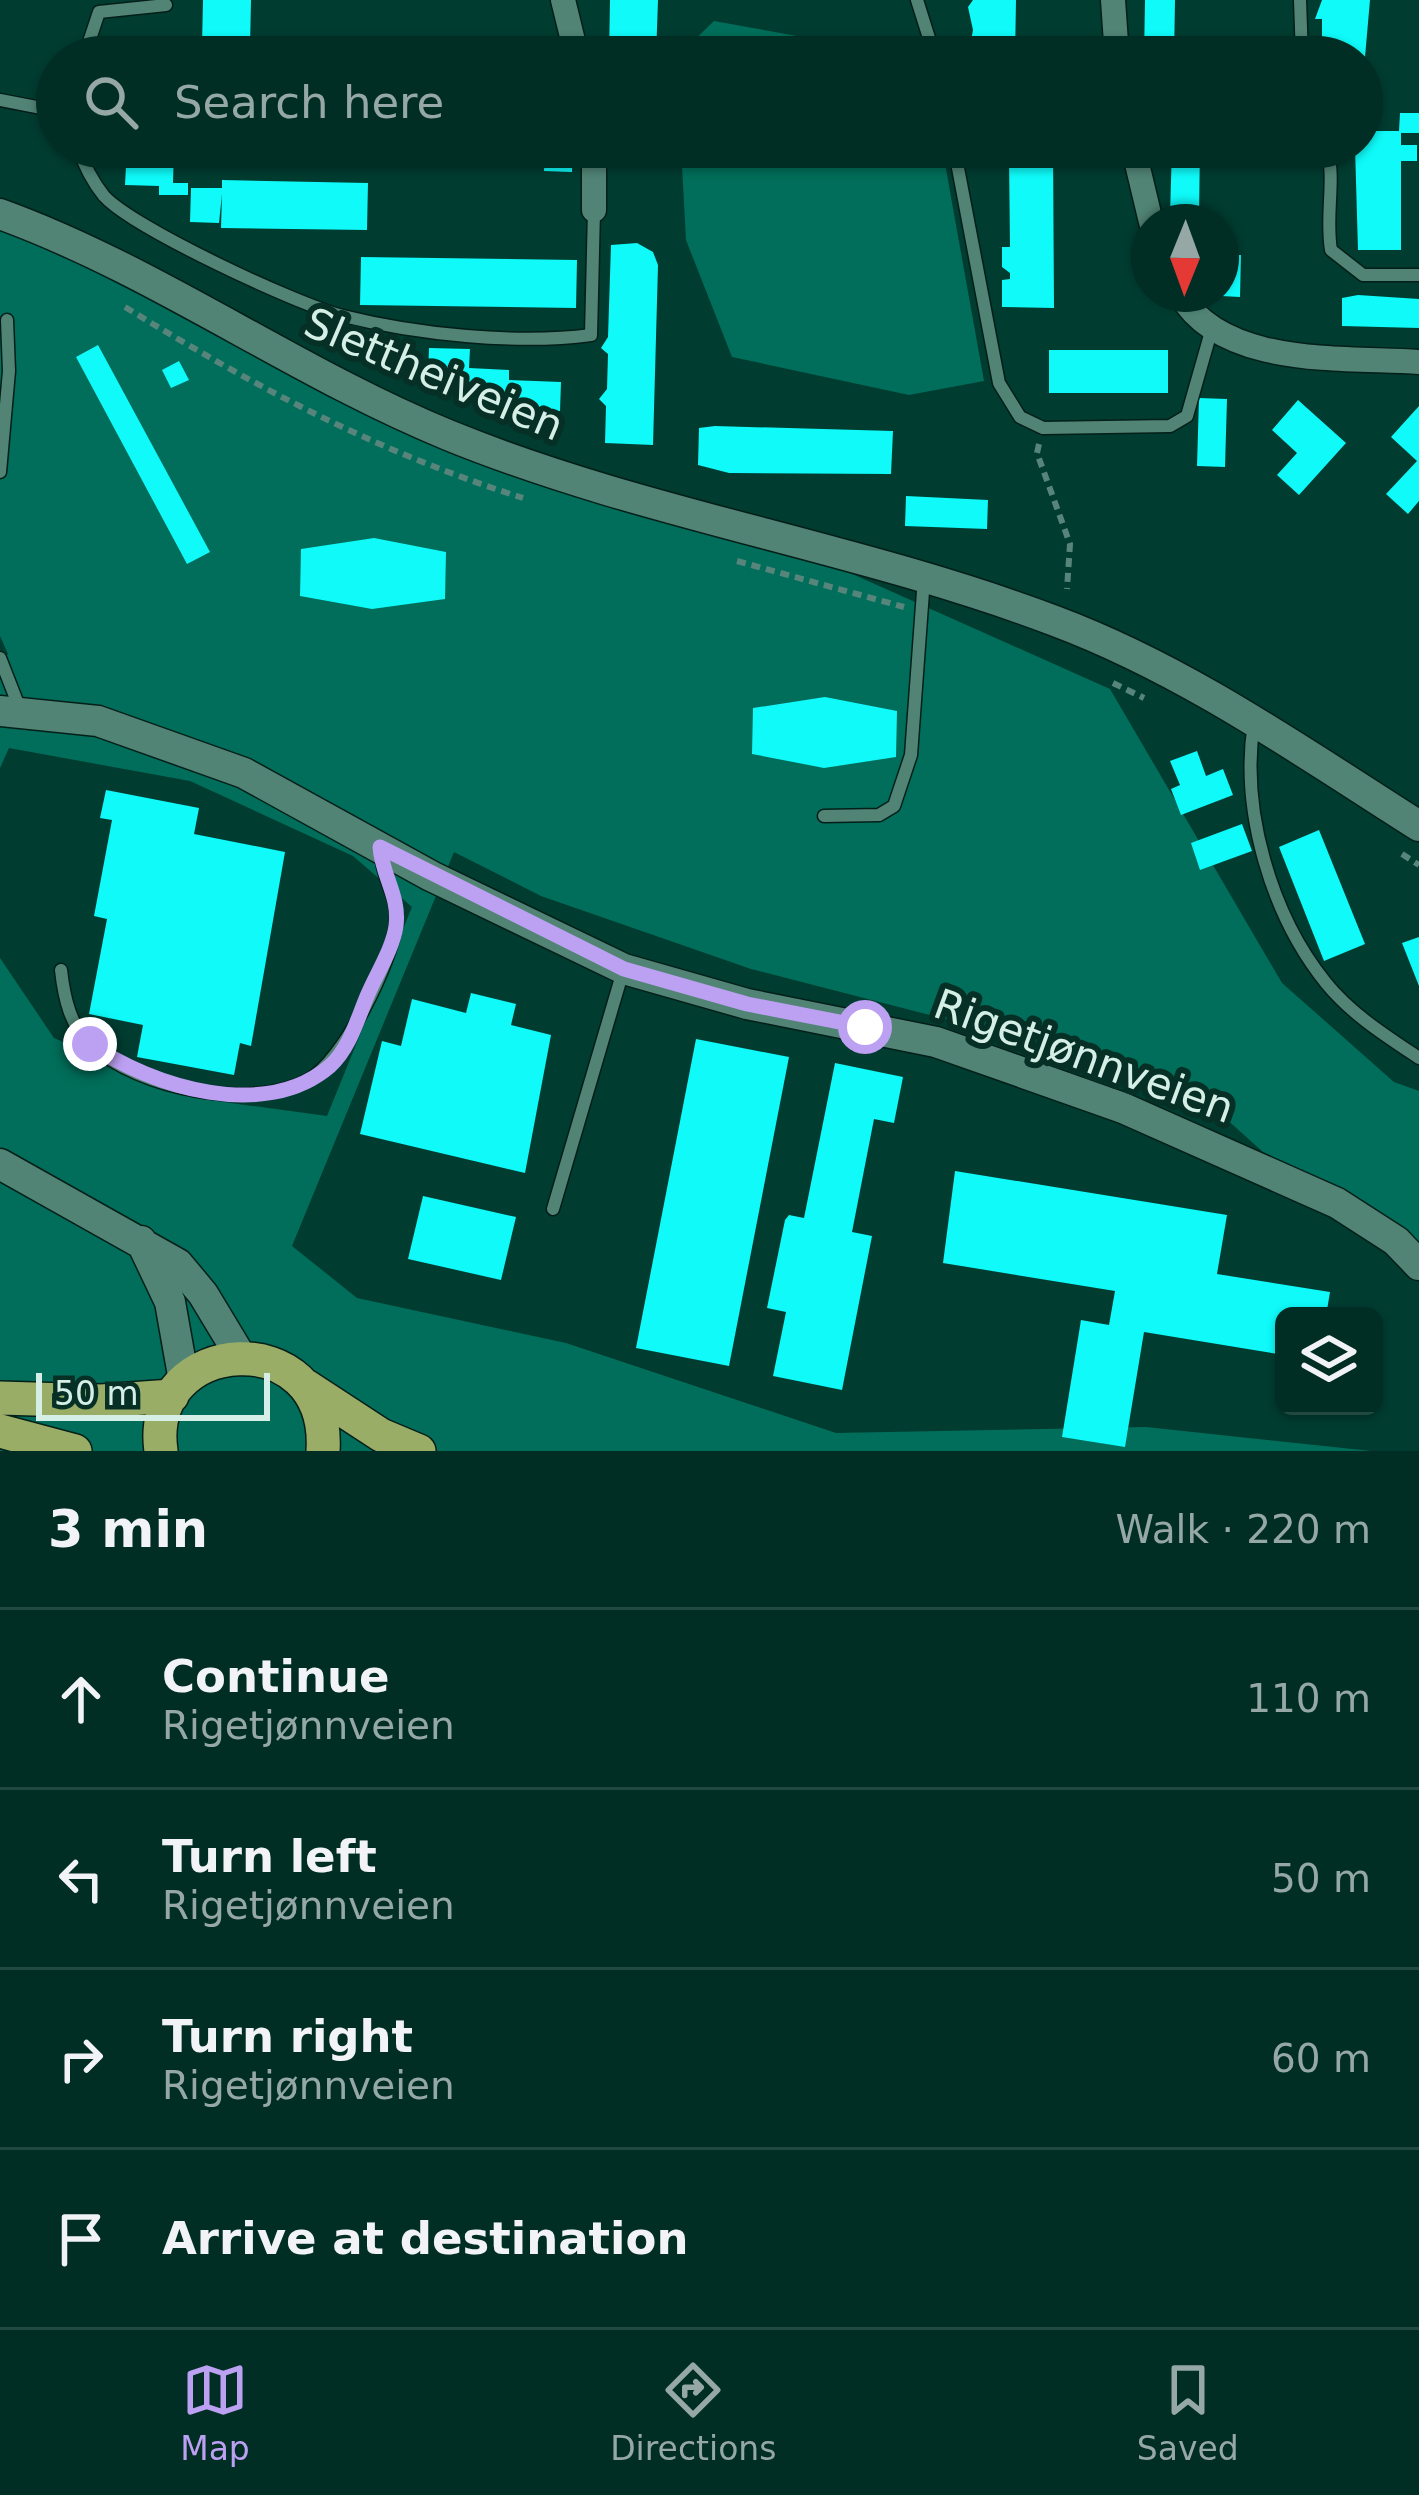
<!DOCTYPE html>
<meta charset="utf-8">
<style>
body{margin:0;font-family:"DejaVu Sans",sans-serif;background:#0e3931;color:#f1f3f6}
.controls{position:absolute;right:36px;bottom:36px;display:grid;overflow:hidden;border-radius:18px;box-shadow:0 3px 9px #0004}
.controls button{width:108px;height:108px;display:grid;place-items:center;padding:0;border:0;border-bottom:3px solid #224941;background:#002d24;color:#f1f3f6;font:60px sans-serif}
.compass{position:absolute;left:1131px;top:204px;width:108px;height:108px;border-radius:50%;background:#002d24;box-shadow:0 3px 9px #0004;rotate:181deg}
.scale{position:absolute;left:36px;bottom:30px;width:234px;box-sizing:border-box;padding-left:12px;border:6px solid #d5efe6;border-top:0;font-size:33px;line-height:42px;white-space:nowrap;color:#d5efe6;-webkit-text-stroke:9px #063026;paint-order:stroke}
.stop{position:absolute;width:36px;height:36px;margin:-27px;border:9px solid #bca0f2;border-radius:50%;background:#fff}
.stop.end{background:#bca0f2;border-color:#fff;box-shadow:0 3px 12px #0008}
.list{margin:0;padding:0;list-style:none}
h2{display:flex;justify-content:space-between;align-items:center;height:156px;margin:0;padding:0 48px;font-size:51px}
h2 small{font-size:39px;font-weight:400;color:#95a8a6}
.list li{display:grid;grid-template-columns:78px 1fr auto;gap:36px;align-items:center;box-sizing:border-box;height:180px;padding:0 48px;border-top:3px solid #224941}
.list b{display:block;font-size:45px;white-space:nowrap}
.list p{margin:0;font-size:39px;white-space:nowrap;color:#95a8a6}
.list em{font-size:39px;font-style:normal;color:#95a8a6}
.icon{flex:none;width:66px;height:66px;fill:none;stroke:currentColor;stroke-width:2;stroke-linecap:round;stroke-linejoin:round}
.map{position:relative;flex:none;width:1419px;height:1451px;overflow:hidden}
.search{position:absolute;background:#002d24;box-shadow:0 3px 9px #0004;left:36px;right:36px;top:36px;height:132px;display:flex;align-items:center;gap:30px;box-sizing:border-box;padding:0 42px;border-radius:66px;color:#95a8a6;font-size:45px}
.sheet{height:876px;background:#002d24}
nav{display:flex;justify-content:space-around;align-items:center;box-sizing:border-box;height:168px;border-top:3px solid #224941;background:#002d24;font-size:33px;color:#95a8a6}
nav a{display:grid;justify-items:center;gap:6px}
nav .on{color:#bca0f2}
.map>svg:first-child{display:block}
.forest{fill:#006e5a}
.building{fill:#0ffaf9}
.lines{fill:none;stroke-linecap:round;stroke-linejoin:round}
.service-casing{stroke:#041f19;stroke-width:15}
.minor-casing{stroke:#041f19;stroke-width:27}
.tertiary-casing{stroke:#041f19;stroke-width:33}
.trunk-casing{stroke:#041f19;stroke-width:36}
.path{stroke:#57857b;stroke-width:6;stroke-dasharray:9 6;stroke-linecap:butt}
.service{stroke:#518475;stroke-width:12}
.minor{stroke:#518475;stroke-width:24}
.tertiary{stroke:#518475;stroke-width:30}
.trunk{stroke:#9aad66;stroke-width:33}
.route{stroke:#bca0f2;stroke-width:15}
.labels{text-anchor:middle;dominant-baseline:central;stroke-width:12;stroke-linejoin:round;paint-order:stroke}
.street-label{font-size:42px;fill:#d5efe6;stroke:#063026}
</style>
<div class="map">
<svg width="1419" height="1451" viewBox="0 0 1419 1451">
<rect width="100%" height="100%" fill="#003c30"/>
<!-- forest -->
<path class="forest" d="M 714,21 L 896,54 L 898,57 L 677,57 Z
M 681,147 L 942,147 L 984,381 L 909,395 L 732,357 L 686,240 Z
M 0,229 L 107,267 L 433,417 L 606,474 L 774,539 L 1110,689 L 1282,983 L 1394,1082 L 1419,1091 L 1419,1241 L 1263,1152 L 1204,1099 L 1058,1048 L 751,969 L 541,896 L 454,852 L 292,1246 L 357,1298 L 566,1343 L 836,1433 L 1146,1427 L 1371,1451 L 0,1451 L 0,958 L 54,1038 L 194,1098 L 327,1116 L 412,907 L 353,856 L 190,781 L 9,748 L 0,768 L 0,663 L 8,654 L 0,636 Z"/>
<!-- building -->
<path class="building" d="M 203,0 L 251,0 L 250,46 L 202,45 Z
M 610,0 L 658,0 L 656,57 L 609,57 Z
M 973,0 L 1016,0 L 1015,57 L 968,57 L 973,30 L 968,7 Z
M 1145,0 L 1175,0 L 1174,57 L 1144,57 Z
M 1322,0 L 1370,0 L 1365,57 L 1322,57 L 1322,19 L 1315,19 Z
M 128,38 L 176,39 L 175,57 L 128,57 Z
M 1400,113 L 1419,113 L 1419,133 L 1401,133 L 1401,145 L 1417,145 L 1417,161 L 1401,161 L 1401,250 L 1358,250 L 1355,147 L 1362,147 L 1362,131 L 1399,131 Z
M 112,147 L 174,147 L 173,183 L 188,183 L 188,195 L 159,195 L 159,186 L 125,185 L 126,166 L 111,166 Z
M 545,147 L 573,147 L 572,172 L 544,171 Z
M 1002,147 L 1053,147 L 1054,308 L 1002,307 L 1002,280 L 1010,279 L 1010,273 L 1002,267 L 1002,247 L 1010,247 L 1009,156 L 1002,156 Z
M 1172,147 L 1200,147 L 1199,215 L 1217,215 L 1217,222 L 1189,222 L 1189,215 L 1170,215 Z
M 222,180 L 368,183 L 367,230 L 221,228 L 222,194 L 219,223 L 190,222 L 191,188 L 222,188 Z
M 637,243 L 653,252 L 658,265 L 653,445 L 605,443 L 606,406 L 599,399 L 607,389 L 608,354 L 601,348 L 608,337 L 611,245 Z
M 1221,255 L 1241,255 L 1240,297 L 1221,296 Z
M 361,257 L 577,260 L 576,308 L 360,305 Z
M 1358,295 L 1419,299 L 1419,328 L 1342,326 L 1342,298 Z
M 98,345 L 210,552 L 187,564 L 76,357 Z
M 429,348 L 470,349 L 469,368 L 509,370 L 509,380 L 561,382 L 560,411 L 506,410 L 507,398 L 467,397 L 467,378 L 428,377 Z
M 1049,350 L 1168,350 L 1168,393 L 1049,393 Z
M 179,361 L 189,380 L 171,388 L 162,370 Z
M 1199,398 L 1227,399 L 1225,467 L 1197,466 Z
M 1298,400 L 1346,443 L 1299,495 L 1277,475 L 1297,453 L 1272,430 Z
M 1419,406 L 1419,501 L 1408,514 L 1386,494 L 1417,461 L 1391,437 Z
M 715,426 L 893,431 L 891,474 L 729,473 L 698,465 L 699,428 Z
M 906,496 L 988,500 L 987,529 L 905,526 Z
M 374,538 L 446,552 L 445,599 L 372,609 L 300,596 L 301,549 Z
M 825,697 L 897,711 L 896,757 L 824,768 L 752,754 L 753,708 Z
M 1197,751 L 1206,776 L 1223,769 L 1233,795 L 1181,815 L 1171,789 L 1180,785 L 1170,761 Z
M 106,790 L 199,808 L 194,834 L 285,852 L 251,1046 L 240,1043 L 234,1075 L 137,1057 L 143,1025 L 89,1014 L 107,919 L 94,916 L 112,820 L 100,818 Z
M 1242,824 L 1252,851 L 1200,870 L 1191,843 Z
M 1319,830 L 1365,944 L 1324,961 L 1279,847 Z
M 1419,937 L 1419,986 L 1402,943 Z
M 471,993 L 516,1004 L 511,1025 L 551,1035 L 525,1173 L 360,1134 L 382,1041 L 401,1046 L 412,999 L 466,1013 Z
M 696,1039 L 789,1057 L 729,1366 L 636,1348 Z
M 835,1063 L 903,1077 L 894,1123 L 874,1119 L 852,1232 L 872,1236 L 842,1390 L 773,1376 L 786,1312 L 767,1308 L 785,1220 L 789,1215 L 804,1218 Z
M 955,1171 L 1227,1215 L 1217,1274 L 1330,1292 L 1326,1316 L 1284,1316 L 1284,1355 L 1144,1332 L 1125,1447 L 1062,1437 L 1081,1320 L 1109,1325 L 1115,1291 L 943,1263 Z
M 423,1196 L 516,1217 L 501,1280 L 408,1259 Z"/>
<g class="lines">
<!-- service casing -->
<g class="service-casing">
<path id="service" d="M 917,0 L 935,57
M 1300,0 L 1302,57
M 84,57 L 99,12 L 166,5
M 0,100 L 57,111
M 78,147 C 84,165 92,181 104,196 C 133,228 298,305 343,316 C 415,334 517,345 591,335 L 594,210
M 954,147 L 999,383 L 1020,417 L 1043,428 L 1170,426 L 1187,416 L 1212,328
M 1327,147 C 1336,182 1325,214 1331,250 L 1363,275 L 1419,275
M 0,472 L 9,371 L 7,320
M 0,658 L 20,709
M 1254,723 C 1240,809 1271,915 1326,983 C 1351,1014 1386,1036 1419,1058
M 824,816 L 879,815 L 894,806 L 911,755 L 924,578
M 61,970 C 64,997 70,1026 91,1045 C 139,1089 250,1111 308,1080 C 343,1062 392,962 396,924 C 399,896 382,880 381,854
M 553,1209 L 623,971"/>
</g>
<!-- minor casing -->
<g class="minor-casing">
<path id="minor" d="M 563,0 L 577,57
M 1113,0 L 1117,57
M 594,147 L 594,210
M 1133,147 L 1151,222
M 1180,294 C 1222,368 1345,357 1419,362"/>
</g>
<!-- tertiary casing -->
<g class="tertiary-casing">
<path id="tertiary" d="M 0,214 C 157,271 294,372 448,435 C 644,515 857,546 1055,621 C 1186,670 1302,752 1419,826
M 0,711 L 98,721 L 244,773 L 431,876 L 624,969 L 747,1004 L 936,1042 L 1123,1108 L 1337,1203 L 1396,1241 L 1419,1265
M 0,1164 L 178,1264 L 203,1294 L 241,1357
M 141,1241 L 170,1302 L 184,1381"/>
</g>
<!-- trunk casing -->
<g class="trunk-casing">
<path id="trunk" d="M 306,1386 L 381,1435 L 419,1451
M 0,1398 L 101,1401 L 172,1396
M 0,1431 L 75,1451
M 161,1451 C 144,1335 331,1321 323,1451"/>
</g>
<!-- path -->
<path class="path" d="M 125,307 C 257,388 375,451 523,498
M 1039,444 L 1037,453 L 1070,544 L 1067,589
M 737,561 L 904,607
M 1113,683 L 1144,698
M 1402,854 L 1419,865"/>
<!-- service -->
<use href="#service" class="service"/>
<!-- minor -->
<use href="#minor" class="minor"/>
<!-- tertiary -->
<use href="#tertiary" class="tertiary"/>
<!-- trunk -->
<use href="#trunk" class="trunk"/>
</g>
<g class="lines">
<!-- route -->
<path class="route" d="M 90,1044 C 152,1087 265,1122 330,1066 C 350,1048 358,1017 368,994 C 377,973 393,948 396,926 C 400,896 382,876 380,847 L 624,969 L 747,1004 L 865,1027"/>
</g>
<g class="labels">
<!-- street labels -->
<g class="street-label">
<text transform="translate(434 374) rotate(23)">Slettheiveien</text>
<text transform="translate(1084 1056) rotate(20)">Rigetjønnveien</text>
</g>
</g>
</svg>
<div class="controls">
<button><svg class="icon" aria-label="layers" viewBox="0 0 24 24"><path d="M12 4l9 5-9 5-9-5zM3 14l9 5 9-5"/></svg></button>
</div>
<svg class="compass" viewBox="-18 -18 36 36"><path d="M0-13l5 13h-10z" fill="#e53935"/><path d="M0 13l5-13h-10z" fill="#95a8a6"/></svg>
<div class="scale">50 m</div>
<div class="stop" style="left:865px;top:1027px"></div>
<div class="stop end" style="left:90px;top:1044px"></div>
<div class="search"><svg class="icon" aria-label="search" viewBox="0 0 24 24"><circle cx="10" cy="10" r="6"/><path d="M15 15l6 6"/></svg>Search here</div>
</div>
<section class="sheet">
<h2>3 min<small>Walk · 220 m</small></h2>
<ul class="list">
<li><svg class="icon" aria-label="ahead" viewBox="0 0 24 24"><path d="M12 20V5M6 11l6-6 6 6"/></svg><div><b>Continue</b><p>Rigetjønnveien</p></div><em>110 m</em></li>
<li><svg class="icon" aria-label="left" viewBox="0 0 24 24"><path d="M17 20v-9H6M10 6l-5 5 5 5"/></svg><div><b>Turn left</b><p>Rigetjønnveien</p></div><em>50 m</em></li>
<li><svg class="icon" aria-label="right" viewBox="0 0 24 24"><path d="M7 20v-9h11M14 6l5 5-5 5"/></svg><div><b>Turn right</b><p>Rigetjønnveien</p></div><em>60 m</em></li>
<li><svg class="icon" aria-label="arrive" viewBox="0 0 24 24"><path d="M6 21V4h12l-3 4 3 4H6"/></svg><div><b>Arrive at destination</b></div></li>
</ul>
</section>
<nav>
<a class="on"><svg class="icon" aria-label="map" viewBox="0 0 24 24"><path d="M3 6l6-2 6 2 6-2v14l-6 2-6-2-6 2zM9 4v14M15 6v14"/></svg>Map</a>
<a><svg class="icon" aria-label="directions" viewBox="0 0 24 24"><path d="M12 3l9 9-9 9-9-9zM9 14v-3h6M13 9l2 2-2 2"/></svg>Directions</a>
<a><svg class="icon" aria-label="saved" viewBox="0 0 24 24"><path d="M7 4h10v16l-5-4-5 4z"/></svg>Saved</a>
</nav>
